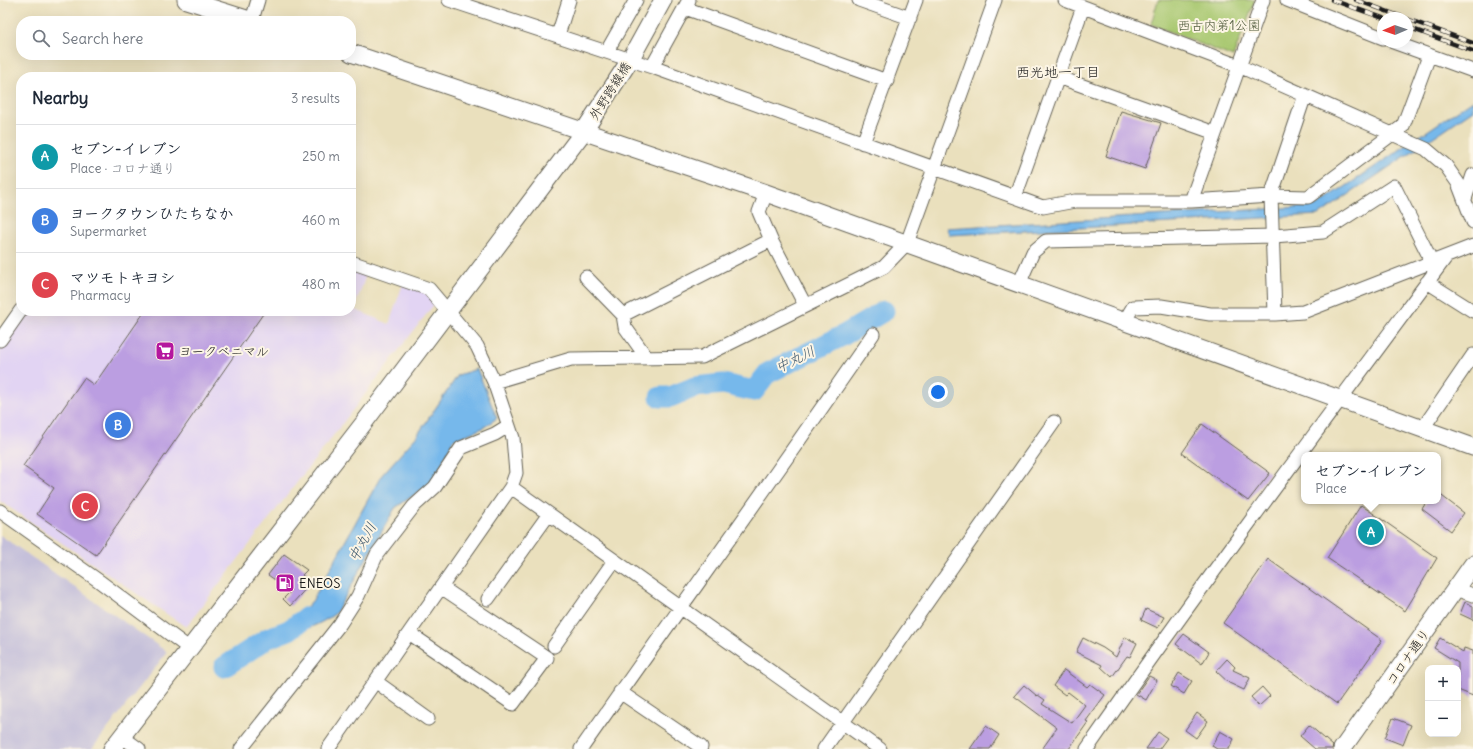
<!DOCTYPE html>
<meta charset="utf-8">
<style>
body{margin:0;font-family:Delius,"Klee One",sans-serif;background:#f6f6f7;color:#1f2937}
.controls{position:absolute;right:12px;bottom:12px;display:grid;overflow:hidden;border-radius:8px;box-shadow:0 4px 16px #0002}
.controls button{width:36px;height:36px;display:grid;place-items:center;padding:0;border:0;border-bottom:1px solid #e0e1e3;background:#fff;color:#1f2937;font:20px sans-serif}
.compass{position:absolute;left:1377px;top:12px;width:36px;height:36px;border-radius:50%;background:#fff;box-shadow:0 4px 16px #0002;rotate:268deg}
.you{position:absolute;left:938px;top:392px;width:14px;height:14px;margin:-10px;border:3px solid #fff;border-radius:50%;background:#1a73e8;box-shadow:0 0 0 6px #1a73e833}
.badge{display:grid;place-items:center;width:26px;height:26px;border-radius:50%;background:#b5179e;color:#fff;font-size:13px;font-weight:700}
.pin{position:absolute;translate:-50% -50%;border:2px solid #fff;box-shadow:0 1px 4px #0006}
.popup{position:absolute;left:1301px;top:452px;width:140px;height:52px;box-sizing:border-box;display:grid;place-content:center;border-radius:8px;background:#fff;filter:drop-shadow(0 1px 3px #0005);font-size:13px;white-space:nowrap;color:#747a83}
.popup b{font-size:15px;color:#1f2937}
.popup::after{content:'';position:absolute;left:50%;top:100%;margin-left:-8px;border:8px solid transparent;border-top-color:#fff}
.list{margin:0;padding:0;list-style:none}
h2{display:flex;justify-content:space-between;align-items:center;height:52px;margin:0;padding:0 16px;font-size:17px}
h2 small{font-size:13px;font-weight:400;color:#747a83}
.list li{display:grid;grid-template-columns:26px 1fr auto;gap:12px;align-items:center;box-sizing:border-box;height:64px;padding:0 16px;border-top:1px solid #e0e1e3}
.list b{display:block;font-size:15px;white-space:nowrap}
.list p{margin:0;font-size:13px;white-space:nowrap;color:#747a83}
.list em{font-size:13px;font-style:normal;color:#747a83}
.icon{flex:none;width:22px;height:22px;fill:none;stroke:currentColor;stroke-width:2;stroke-linecap:round;stroke-linejoin:round}
.map{position:relative;flex:none;width:1473px;height:749px;overflow:hidden}
.search{position:absolute;background:#fff;box-shadow:0 4px 16px #0002;left:16px;top:16px;width:340px;height:44px;display:flex;align-items:center;gap:10px;box-sizing:border-box;padding:0 14px;border-radius:16px;color:#747a83;font-size:15px}
.panel{position:absolute;background:#fff;box-shadow:0 4px 16px #0002;left:16px;top:72px;width:340px;height:244px;border-radius:16px}
.map>svg:first-child{display:block}
.built{fill:#e2d4f3}
.industrial{fill:#c5c0da}
.green{fill:#a8c86f;stroke:#627246}
.water{fill:#76b8eb;stroke:#496a84}
.lines{fill:none;stroke-linecap:round;stroke-linejoin:round}
.river{stroke:#76b8eb;stroke-width:21}
.building{fill:#bb9ee1}
.minor-casing{stroke:#646154;stroke-width:15}
.tertiary-casing{stroke:#646154;stroke-width:19}
.minor{stroke:#fff;stroke-width:13}
.tertiary{stroke:#fff;stroke-width:17}
.rail-casing{stroke:#1c1c1c;stroke-width:4.5}
.rail{stroke:#fcf5e5;stroke-width:3;stroke-dasharray:9;stroke-linecap:butt}
.labels{text-anchor:middle;dominant-baseline:central;stroke-width:4;stroke-linejoin:round;paint-order:stroke}
.park-label{font-size:13px;fill:#4d5839;stroke:#fcf5e5}
.street-label{font-size:13px;fill:#1c1c1c;stroke:#fcf5e5}
.poi-label{font-size:13px;fill:#1c1c1c;stroke:#fcf5e5;text-anchor:start}
.neighbourhood-label{font-size:14px;fill:#1c1c1c;stroke:#fcf5e5}
.water-label{font-size:14px;font-style:italic;fill:#405a6f;stroke:#fcf5e5}
</style>
<div class="map">
<svg width="1473" height="749" viewBox="0 0 1473 749">
<rect width="100%" height="100%" fill="#fcf5e5"/>
<filter id="ink" filterUnits="userSpaceOnUse"><feTurbulence type="fractalNoise" baseFrequency=".025" numOctaves="2"/><feDisplacementMap in="SourceGraphic" scale="8" xChannelSelector="R" yChannelSelector="G"/><feConvolveMatrix kernelMatrix="1 2 1 2 8 2 1 2 1" color-interpolation-filters="sRGB"/></filter>
<filter id="wash" filterUnits="userSpaceOnUse"><feTurbulence type="fractalNoise" baseFrequency=".012" numOctaves="4" result="noise"/><feDisplacementMap in="SourceGraphic" scale="16" xChannelSelector="R" yChannelSelector="G"/><feGaussianBlur stdDeviation="0.9" result="paint"/><feColorMatrix in="noise" values="0 0 0 0 0 0 0 0 0 0 0 0 0 0 0 0 0 1.4 0 .05"/><feComposite in="paint" operator="in"/></filter>
<g filter="url(#wash)">
<rect width="100%" height="100%" fill="#eae0bd"/>
<!-- built -->
<path class="built" d="M 351,267 L 367,272 L 354,309 L 389,324 L 403,284 L 425,292 L 435,303 L 186,627 L 0,501 L 0,345 L 23,311 L 351,311 Z"/>
<!-- industrial -->
<path class="industrial" d="M 0,535 L 167,652 L 92,749 L 0,749 Z"/>
<!-- green -->
<path class="green" d="M 1158,0 L 1255,0 L 1233,57 L 1151,24 Z"/>
<!-- water -->
<path class="water" d="M 1473,100 L 1473,110 L 1319,215 L 950,235 L 946,228 L 1317,206 Z
M 477,369 L 497,418 L 483,428 L 453,440 L 433,482 L 395,508 L 336,613 C 318,626 306,630 283,633 L 313,600 L 381,476 L 416,437 L 458,375 Z"/>
<g class="lines">
<!-- river -->
<path class="river" d="M 660,397 L 670,397 L 695,387 L 723,384 L 754,391 L 768,373 L 844,335 L 884,311
M 224,667 L 268,638 L 289,630 L 307,617"/>
</g>
<g id="blocks">
<!-- building -->
<path class="building" d="M 1121,111 L 1161,123 L 1145,169 L 1106,156 Z
M 145,311 L 265,311 L 96,555 L 37,514 L 54,488 L 23,466 L 84,378 L 94,385 Z
M 1202,424 L 1270,473 L 1248,501 L 1182,453 Z
M 1438,493 L 1464,513 L 1451,531 L 1422,509 L 1427,501 L 1438,501 Z
M 1361,505 L 1437,558 L 1405,611 L 1327,558 Z
M 284,554 L 307,570 L 302,575 L 311,583 L 290,606 L 283,599 L 291,591 L 268,575 Z
M 1268,559 L 1382,640 L 1337,704 L 1223,623 Z
M 1465,602 L 1473,606 L 1473,620 L 1460,614 Z
M 1146,609 L 1164,617 L 1158,628 L 1141,620 Z
M 1184,634 L 1209,652 L 1202,664 L 1176,644 Z
M 1125,637 L 1137,643 L 1130,657 L 1127,656 L 1112,677 L 1101,667 L 1102,665 L 1076,652 L 1083,638 L 1103,648 L 1116,657 Z
M 1440,638 L 1463,652 L 1464,648 L 1473,651 L 1473,696 L 1458,690 L 1458,663 L 1434,648 Z
M 1227,659 L 1235,667 L 1233,670 L 1250,678 L 1244,690 L 1229,683 L 1216,671 Z
M 1064,670 L 1087,687 L 1090,684 L 1105,695 L 1086,721 L 1088,722 L 1069,749 L 1042,749 L 1057,728 L 1014,696 L 1024,685 L 1037,696 L 1038,695 L 1045,700 L 1042,704 L 1072,723 L 1085,705 L 1068,692 L 1065,695 L 1053,686 Z
M 1179,673 L 1192,681 L 1184,694 L 1171,686 Z
M 1149,676 L 1157,680 L 1146,700 L 1136,694 Z
M 1262,687 L 1270,696 L 1259,706 L 1251,697 Z
M 1197,713 L 1208,721 L 1196,738 L 1185,730 Z
M 1393,718 L 1411,725 L 1403,745 L 1385,738 Z
M 1309,725 L 1333,746 L 1332,749 L 1315,749 L 1300,736 Z
M 986,726 L 999,735 L 990,749 L 970,749 Z
M 1220,731 L 1234,739 L 1229,749 L 1217,749 L 1212,746 Z
M 1158,732 L 1167,738 L 1159,749 L 1146,749 Z"/>
</g>
</g>
<g filter="url(#ink)">
<use href="#blocks" fill-opacity="0" stroke="#646154" stroke-width="1"/>
<g class="lines">
<!-- minor casing -->
<g class="minor-casing">
<path id="minor" d="M 449,0 L 652,67 L 689,0
M 859,0 L 910,18
M 1065,0 L 1239,66 L 1426,149 L 1446,166 L 1458,183 L 1473,222
M 1287,0 L 1383,38
M 685,8 L 887,81
M 252,20 L 258,0
M 558,35 L 569,0
M 1393,42 L 1473,71
M 607,51 L 636,0
M 652,67 L 1043,207 L 1075,201 L 1191,201 L 1271,196 L 1308,197 L 1403,126 L 1429,56
M 1058,77 L 1215,133
M 863,143 L 916,0
M 766,193 L 759,212 L 771,240 L 805,305
M 1015,197 L 1083,7
M 1465,199 L 1473,175
M 1191,201 L 1263,0
M 586,277 L 623,315 L 625,327 L 647,358
M 1427,282 L 1473,311
M 1019,284 L 1033,252 L 1046,241 L 1274,236 L 1323,232 L 1394,186 L 1432,262
M 1275,314 L 1271,196 L 1305,95
M 623,315 L 771,240
M 1124,322 L 1133,307 L 1161,306 L 1210,314 L 1275,314 L 1303,312 L 1473,246
M 0,340 L 21,310
M 494,382 L 571,359 L 702,357 L 884,267 L 907,243 L 995,0
M 1423,428 L 1473,355
M 511,487 L 880,749
M 0,511 L 99,581 L 190,649
M 1455,589 L 1473,595
M 488,599 L 549,514
M 409,633 L 513,704 L 547,658 L 441,587
M 554,646 L 614,561
M 375,681 L 428,719
M 620,692 L 701,747
M 121,736 L 139,749
M 241,749 L 340,624 L 358,596 L 377,554 L 414,506 L 435,487 L 461,448 L 495,434 L 508,426
M 328,749 L 511,487 L 516,473 L 513,438 L 494,382 L 477,346 L 429,289 L 351,262
M 581,749 C 678,610 777,474 873,334
M 824,749 L 1054,422
M 1087,749 C 1203,583 1325,420 1446,257"/>
</g>
<!-- tertiary casing -->
<g class="tertiary-casing">
<path id="tertiary" d="M 186,0 L 253,21
M 351,53 L 766,193 L 1473,447
M 112,749 L 363,424 L 584,131 L 630,60 L 663,0
M 1342,749 L 1473,564"/>
</g>
<!-- minor -->
<use href="#minor" class="minor"/>
<!-- tertiary -->
<use href="#tertiary" class="tertiary"/>
<!-- rail casing -->
<g class="rail-casing">
<path id="rail" d="M 1332,0 L 1383,18
M 1356,0 L 1405,18
M 1407,19 L 1473,43
M 1407,27 L 1473,51"/>
</g>
<!-- rail -->
<use href="#rail" class="rail"/>
</g>
</g>
<!-- icons -->
<defs>
<g id="supermarket-square" transform="scale(1)"><rect x="-9" y="-9" width="18" height="18" rx="4" fill="#b5179e" stroke="#fcf5e5"/><path d="M-6-5.5h2.5l.6 2H6L4.5 2H-2.5L-4.4-4H-6ZM-1.5 3.2a1.3 1.3 0 1 0 .1 0ZM3 3.2a1.3 1.3 0 1 0 .1 0Z" fill="#fff"/></g>
<g id="fuel-square" transform="scale(1)"><rect x="-9" y="-9" width="18" height="18" rx="4" fill="#b5179e" stroke="#fcf5e5"/><path d="M-5.5-6h7V0h2V4h1.3V-2.5L3-4.5l.8-.8L6-3V5H2.5V1h-1V6h-7ZM-4.2-4.7v3.2H.2V-4.7Z" fill="#fff"/></g>
</defs>
<g fill-rule="evenodd">
<use href="#supermarket-square" x="165" y="351"/>
<use href="#fuel-square" x="285" y="583"/>
</g>
<g class="labels">
<!-- park labels -->
<g class="park-label">
<text x="1219" y="25">西古内第1公園</text>
</g>
<!-- street labels -->
<g class="street-label">
<text transform="translate(610 91) rotate(-58)">外野跨線橋</text>
<text transform="translate(1408 657) rotate(-55)">コロナ通り</text>
</g>
<!-- poi labels -->
<g class="poi-label">
<text x="179" y="351">ヨークベニマル</text>
<text x="299" y="583">ENEOS</text>
</g>
<!-- neighbourhood labels -->
<g class="neighbourhood-label">
<text x="1058" y="72">西光地一丁目</text>
</g>
<!-- water labels -->
<g class="water-label">
<text transform="translate(795 359) rotate(-26)">中丸川</text>
<text transform="translate(362 542) rotate(-61)">中丸川</text>
</g>
</g>
</svg>
<div class="controls">
<button>+</button>
<button>−</button>
</div>
<svg class="compass" viewBox="-18 -18 36 36"><path d="M0-13l5 13h-10z" fill="#e53935"/><path d="M0 13l5-13h-10z" fill="#747a83"/></svg>
<div class="you"></div>
<div class="pin badge" style="left:1371px;top:532px;background:#0f9aa8">A</div>
<div class="popup"><b>セブン-イレブン</b>Place</div>
<div class="pin badge" style="left:118px;top:425px;background:#3f7fe0">B</div>
<div class="pin badge" style="left:85px;top:506px;background:#e0444e">C</div>
<div class="search"><svg class="icon" aria-label="search" viewBox="0 0 24 24"><circle cx="10" cy="10" r="6"/><path d="M15 15l6 6"/></svg>Search here</div>
<section class="panel">
<h2>Nearby<small>3 results</small></h2>
<ul class="list">
<li><span class="badge" style="background:#0f9aa8">A</span><div><b>セブン-イレブン</b><p>Place · コロナ通り</p></div><em>250 m</em></li>
<li><span class="badge" style="background:#3f7fe0">B</span><div><b>ヨークタウンひたちなか</b><p>Supermarket</p></div><em>460 m</em></li>
<li><span class="badge" style="background:#e0444e">C</span><div><b>マツモトキヨシ</b><p>Pharmacy</p></div><em>480 m</em></li>
</ul>
</section>
</div>
